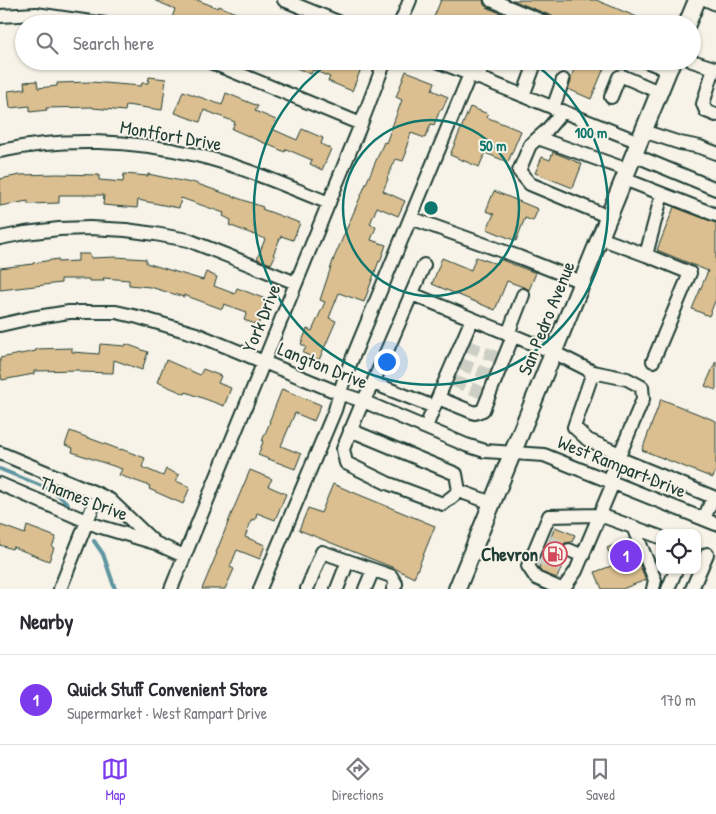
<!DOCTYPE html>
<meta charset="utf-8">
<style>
body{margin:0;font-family:"Patrick Hand",sans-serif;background:#f7f7f7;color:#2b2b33}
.controls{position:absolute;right:15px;bottom:15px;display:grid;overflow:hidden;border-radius:10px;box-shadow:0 1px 4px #0004}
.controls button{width:45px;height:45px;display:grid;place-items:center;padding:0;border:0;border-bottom:1px solid #e1e1e2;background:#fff;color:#2b2b33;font:25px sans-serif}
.you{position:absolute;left:386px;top:361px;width:18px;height:18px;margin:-12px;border:4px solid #fff;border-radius:50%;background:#1a73e8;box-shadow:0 0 0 8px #1a73e833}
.badge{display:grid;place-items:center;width:32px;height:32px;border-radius:50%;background:#7c3aed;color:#fff;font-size:16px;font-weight:700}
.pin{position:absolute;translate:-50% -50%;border:2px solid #fff;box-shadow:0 1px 5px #0006}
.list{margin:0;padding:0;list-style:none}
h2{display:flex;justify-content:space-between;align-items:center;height:65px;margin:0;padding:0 20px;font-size:21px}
h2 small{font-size:16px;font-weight:400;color:#7c7c81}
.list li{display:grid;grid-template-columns:32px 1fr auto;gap:15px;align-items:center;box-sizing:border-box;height:90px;padding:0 20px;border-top:1px solid #e1e1e2}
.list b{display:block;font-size:19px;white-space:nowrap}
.list p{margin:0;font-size:16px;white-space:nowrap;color:#7c7c81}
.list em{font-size:16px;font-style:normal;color:#7c7c81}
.icon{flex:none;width:28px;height:28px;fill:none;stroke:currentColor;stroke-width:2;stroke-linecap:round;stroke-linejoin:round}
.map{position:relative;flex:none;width:716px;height:589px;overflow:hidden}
.search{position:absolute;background:#fff;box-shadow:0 1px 4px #0004;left:15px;right:15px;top:15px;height:55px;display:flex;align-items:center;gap:12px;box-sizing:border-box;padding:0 18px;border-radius:28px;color:#7c7c81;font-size:19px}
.sheet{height:155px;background:#fff}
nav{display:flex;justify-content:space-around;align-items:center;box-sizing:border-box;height:70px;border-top:1px solid #e1e1e2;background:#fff;font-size:14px;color:#7c7c81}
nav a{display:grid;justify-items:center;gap:2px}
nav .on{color:#7c3aed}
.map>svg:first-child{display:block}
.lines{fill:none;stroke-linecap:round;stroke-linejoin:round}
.stream{stroke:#5d95a0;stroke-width:4}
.building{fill:#dbbf90;stroke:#1f3d34}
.minor-tunnel{stroke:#cccfc4;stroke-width:12;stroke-dasharray:12 6;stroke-linecap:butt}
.minor-casing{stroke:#1f3d34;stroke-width:16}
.major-casing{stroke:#1f3d34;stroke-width:20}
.minor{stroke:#f7f3e8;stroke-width:12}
.major{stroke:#f7f3e8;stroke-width:16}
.ring{fill:none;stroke:#0f766e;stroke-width:2.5}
.labels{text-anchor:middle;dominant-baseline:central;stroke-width:4;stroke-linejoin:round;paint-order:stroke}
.street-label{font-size:19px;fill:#1f3d34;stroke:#f7f3e8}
.poi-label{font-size:19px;font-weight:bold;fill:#1f3d34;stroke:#f7f3e8;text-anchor:end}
.centre{fill:#0f766e;stroke:#f7f3e8;stroke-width:2.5}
.ring-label{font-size:15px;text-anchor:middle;font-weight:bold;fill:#0f766e;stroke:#f7f3e8;stroke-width:4;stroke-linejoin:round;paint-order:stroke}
</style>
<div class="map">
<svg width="716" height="589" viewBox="0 0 716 589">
<rect width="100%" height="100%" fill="#f7f3e8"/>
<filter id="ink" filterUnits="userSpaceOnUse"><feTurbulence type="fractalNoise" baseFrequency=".02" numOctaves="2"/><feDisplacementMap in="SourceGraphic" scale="10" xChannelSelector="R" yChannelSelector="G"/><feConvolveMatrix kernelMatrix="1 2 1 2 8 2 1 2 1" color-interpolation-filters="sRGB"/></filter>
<g filter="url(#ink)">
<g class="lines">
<!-- stream -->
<path class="stream" d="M 0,469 L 54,491 L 68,504
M 94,541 L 103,554 L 115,589"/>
</g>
<!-- building -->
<path class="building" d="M 154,0 L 197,0 L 218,8 L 219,6 L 262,24 L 187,24 L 172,18 L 175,9 Z
M 441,0 L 483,0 L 484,5 L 488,8 L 527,24 L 470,24 L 456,18 L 453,24 L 431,24 Z
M 512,0 L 596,0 L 637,17 L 634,24 L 557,24 L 556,19 L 552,16 Z
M 279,61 L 340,61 L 351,66 L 353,61 L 356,61 L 363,64 L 352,91 L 328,81 L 330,77 L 313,70 L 311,74 Z
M 555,61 L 607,61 L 591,99 L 568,89 L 571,82 L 571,78 L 574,69 Z
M 406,71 L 435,82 L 432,90 L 448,97 L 442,110 L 440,110 L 434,125 L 431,124 L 425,138 L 411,133 L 405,151 L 407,151 L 403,161 L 396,159 L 387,178 L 388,179 L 383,191 L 405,201 L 398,216 L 377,207 L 370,224 L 376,227 L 371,240 L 386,245 L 380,262 L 379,261 L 364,302 L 339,293 L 329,318 L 336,321 L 319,360 L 303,353 L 306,347 L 301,344 L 307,329 L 312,331 L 325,302 L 320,300 L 334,258 L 384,142 L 386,143 L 402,100 L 396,97 Z
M 149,77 L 166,79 L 162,110 L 126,105 L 125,111 L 93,108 L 93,107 L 46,108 L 47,110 L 30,112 L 30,106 L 10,108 L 8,91 L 25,89 L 24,82 L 37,81 L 38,88 L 57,86 L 57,83 L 91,82 L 141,86 L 142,83 L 148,83 Z
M 183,91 L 222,105 L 226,93 L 258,106 L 255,111 L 276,120 L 272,129 L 297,140 L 302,129 L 323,138 L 321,144 L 331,149 L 322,170 L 310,164 L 312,160 L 286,149 L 285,152 L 232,129 L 235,122 L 204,110 L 200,122 L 175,113 Z
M 470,107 L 488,114 L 486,117 L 521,131 L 508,162 L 485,153 L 479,167 L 450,155 Z
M 553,152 L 582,164 L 573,188 L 535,173 L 542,157 L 550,160 Z
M 58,174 L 99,175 L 99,180 L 123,182 L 124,174 L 148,176 L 148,174 L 191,183 L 192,182 L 263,207 L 262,209 L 300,223 L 293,240 L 281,236 L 273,255 L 275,256 L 271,264 L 257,259 L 265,239 L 229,225 L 231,220 L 223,216 L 224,213 L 181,198 L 179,208 L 138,200 L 137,208 L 103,205 L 104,195 L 59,195 L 59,203 L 28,204 L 28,201 L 0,206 L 0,179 L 20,175 Z
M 494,191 L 538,209 L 533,221 L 525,218 L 516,241 L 487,229 L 494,214 L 486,211 Z
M 674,207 L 716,223 L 716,299 L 709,316 L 692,309 L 708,271 L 657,250 Z
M 78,254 L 90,254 L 91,258 L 116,257 L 146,259 L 146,263 L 203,280 L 206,272 L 217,277 L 214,286 L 235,294 L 237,288 L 268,300 L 258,325 L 244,320 L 247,312 L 224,304 L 222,309 L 184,295 L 184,297 L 150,287 L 129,285 L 129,280 L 103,278 L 104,281 L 89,281 L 89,279 L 61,279 L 61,283 L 0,290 L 0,268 L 33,264 L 33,263 L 58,259 L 58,262 L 78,261 Z
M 476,257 L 497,264 L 499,259 L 536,273 L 529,290 L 526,288 L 507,281 L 495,310 L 432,284 L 442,258 L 471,270 Z
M 100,344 L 125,346 L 126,344 L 148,352 L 142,370 L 114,360 L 113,373 L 80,372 L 80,370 L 34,371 L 34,374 L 2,380 L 0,370 L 0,358 L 36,351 L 36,349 L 72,348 L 72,352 L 99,354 Z
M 166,360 L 200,375 L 203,369 L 221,376 L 218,383 L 231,388 L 224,406 L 186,392 L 185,394 L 157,382 Z
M 716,361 L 716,390 L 705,386 Z
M 282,389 L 321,405 L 314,421 L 295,413 L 281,446 L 301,454 L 295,469 L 258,455 L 263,442 L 262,441 L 270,422 L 269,422 Z
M 661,399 L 716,421 L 716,470 L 713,478 L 642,450 Z
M 70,431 L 121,450 L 121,449 L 145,458 L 142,467 L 163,476 L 166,469 L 179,475 L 176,481 L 190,487 L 183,504 L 149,489 L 150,486 L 119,475 L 122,469 L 72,452 L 73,448 L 65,445 Z
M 250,470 L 272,479 L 268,486 L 286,494 L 275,520 L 257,513 L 255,520 L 252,519 L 245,537 L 265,545 L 260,559 L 237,550 L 230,567 L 234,569 L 225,589 L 202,589 L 217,553 L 216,553 L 231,515 Z
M 333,484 L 435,526 L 414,578 L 394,568 L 299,530 L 308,508 L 321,513 Z
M 0,525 L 25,534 L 27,526 L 56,537 L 52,547 L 54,548 L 49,561 L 13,547 L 12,549 L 0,545 Z
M 555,527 L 575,535 L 572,542 L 565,543 L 561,547 L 562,554 L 566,557 L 557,578 L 541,572 L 539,567 Z
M 629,539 L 646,580 L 622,589 L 602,589 L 595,572 L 614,565 L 607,548 Z"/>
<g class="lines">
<!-- minor-tunnel -->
<path class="minor-tunnel" d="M 468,346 L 499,358
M 461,364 L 492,376
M 454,381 L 485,394
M 549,541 L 569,550
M 542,559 L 561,568"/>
<!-- minor casing -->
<g class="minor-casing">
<path id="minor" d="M 284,0 L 343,24
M 491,0 L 549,24
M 707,0 L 716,4
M 0,16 L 36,14 L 105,24
M 400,24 L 410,0
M 208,61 L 361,124
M 437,61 L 639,142
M 646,61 L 668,70
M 692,61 L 714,68 L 703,104 L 706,111 L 716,115
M 478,78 L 485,61
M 523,96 L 536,61
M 611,97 L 619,77 L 622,76 L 659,92
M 553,108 L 563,80
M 563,111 L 547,130 L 530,145 L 519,171 L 530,184 L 609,217
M 643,131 L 680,143 L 700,147 L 716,153
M 538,138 L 628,170
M 0,151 C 64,137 133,140 196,155 C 242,166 286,186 329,203
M 634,155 L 716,189
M 624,179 L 716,215
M 411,218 L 519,257 L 582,282
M 0,238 L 25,233 L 59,229 L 90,228 L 126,230 L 155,234 L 188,240 L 296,283
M 600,238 L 646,255 L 662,194
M 646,255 L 690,273 L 653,361
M 424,265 L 373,383 L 363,401 L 343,449 L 346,463 L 387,483 L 443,504 L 452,497 L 459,491 L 492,503
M 412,294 L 553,352 L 593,372 L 627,379 L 642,387 L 643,399 L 620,454
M 0,325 L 31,318 L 69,312 L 116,312 L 138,317 L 196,334 L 339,393 L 363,401 L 466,445 L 485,451 L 544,455 L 716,524
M 508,334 L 523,295
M 593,372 L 574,427 L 588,440 L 620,454 L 608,481
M 373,383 L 434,407 L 426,427
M 438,398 L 475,413 L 483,410 L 513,336
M 434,407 L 472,319
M 350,430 L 456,474 L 459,491
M 0,453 L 98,494 L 110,500 L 155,543 L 184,556
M 618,458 L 713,497 L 704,519
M 0,484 L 98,526 L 152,542
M 633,527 L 655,580 L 653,589
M 569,550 L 583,556
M 60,589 L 98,494
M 171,589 L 361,124 L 385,61
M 260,589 L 335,410 L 345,376 L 470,74
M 307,589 L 322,552 L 391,576 L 396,584 L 393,589
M 337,589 L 348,561
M 365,589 L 373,570
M 561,589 L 536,578 L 528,566 L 549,516 L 600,515 L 660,537
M 563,589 L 576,571 L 613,483
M 668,589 L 676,570
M 692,589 L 707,554"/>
</g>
<!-- major casing -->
<g class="major-casing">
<path id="major" d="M 687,24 L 697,0
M 457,589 L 672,61"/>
</g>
<!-- minor -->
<use href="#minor" class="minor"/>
<!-- major -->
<use href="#major" class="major"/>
</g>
</g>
<!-- distance rings -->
<g class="ring">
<circle cx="431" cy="208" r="88"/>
<path d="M530 61A177 177 0 1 1 332 61"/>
</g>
<!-- icons -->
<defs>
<g id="fuel-ring" transform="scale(1.25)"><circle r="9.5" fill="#f7f3e8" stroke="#d1495b" stroke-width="1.5"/><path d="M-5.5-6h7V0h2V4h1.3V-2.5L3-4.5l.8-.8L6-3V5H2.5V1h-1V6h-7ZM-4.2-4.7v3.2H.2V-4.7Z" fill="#d1495b"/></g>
</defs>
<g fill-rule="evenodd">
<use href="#fuel-ring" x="555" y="554"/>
</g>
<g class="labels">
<!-- street labels -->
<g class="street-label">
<text transform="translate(171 135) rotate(10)">Montfort Drive</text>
<text transform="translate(261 318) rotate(-68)">York Drive</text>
<text transform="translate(546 318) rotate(-68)">San Pedro Avenue</text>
<text transform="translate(323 365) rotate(22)">Langton Drive</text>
<text transform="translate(622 466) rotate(22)">West Rampart Drive</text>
<text transform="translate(84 498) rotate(21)">Thames Drive</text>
</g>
<!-- poi labels -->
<g class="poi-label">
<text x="538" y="554">Chevron</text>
</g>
</g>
<circle cx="431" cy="208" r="8" class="centre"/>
<g class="ring-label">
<text x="591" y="138">100 m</text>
<text x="493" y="151">50 m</text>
</g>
</svg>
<div class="controls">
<button><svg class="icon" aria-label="locate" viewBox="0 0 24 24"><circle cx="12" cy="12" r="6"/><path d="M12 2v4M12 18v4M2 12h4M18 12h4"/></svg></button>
</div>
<div class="you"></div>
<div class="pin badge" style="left:626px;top:556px">1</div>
<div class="search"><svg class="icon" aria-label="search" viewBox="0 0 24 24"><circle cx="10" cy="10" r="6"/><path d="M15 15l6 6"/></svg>Search here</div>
</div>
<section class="sheet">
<h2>Nearby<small></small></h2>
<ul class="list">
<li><span class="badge">1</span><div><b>Quick Stuff Convenient Store</b><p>Supermarket · West Rampart Drive</p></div><em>170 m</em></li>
</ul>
</section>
<nav>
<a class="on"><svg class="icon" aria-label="map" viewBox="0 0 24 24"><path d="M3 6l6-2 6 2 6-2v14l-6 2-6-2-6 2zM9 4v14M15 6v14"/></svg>Map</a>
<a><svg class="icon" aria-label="directions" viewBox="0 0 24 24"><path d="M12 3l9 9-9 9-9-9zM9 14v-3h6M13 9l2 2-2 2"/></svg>Directions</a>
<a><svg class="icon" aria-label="saved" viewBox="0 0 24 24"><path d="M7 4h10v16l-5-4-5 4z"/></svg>Saved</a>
</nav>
